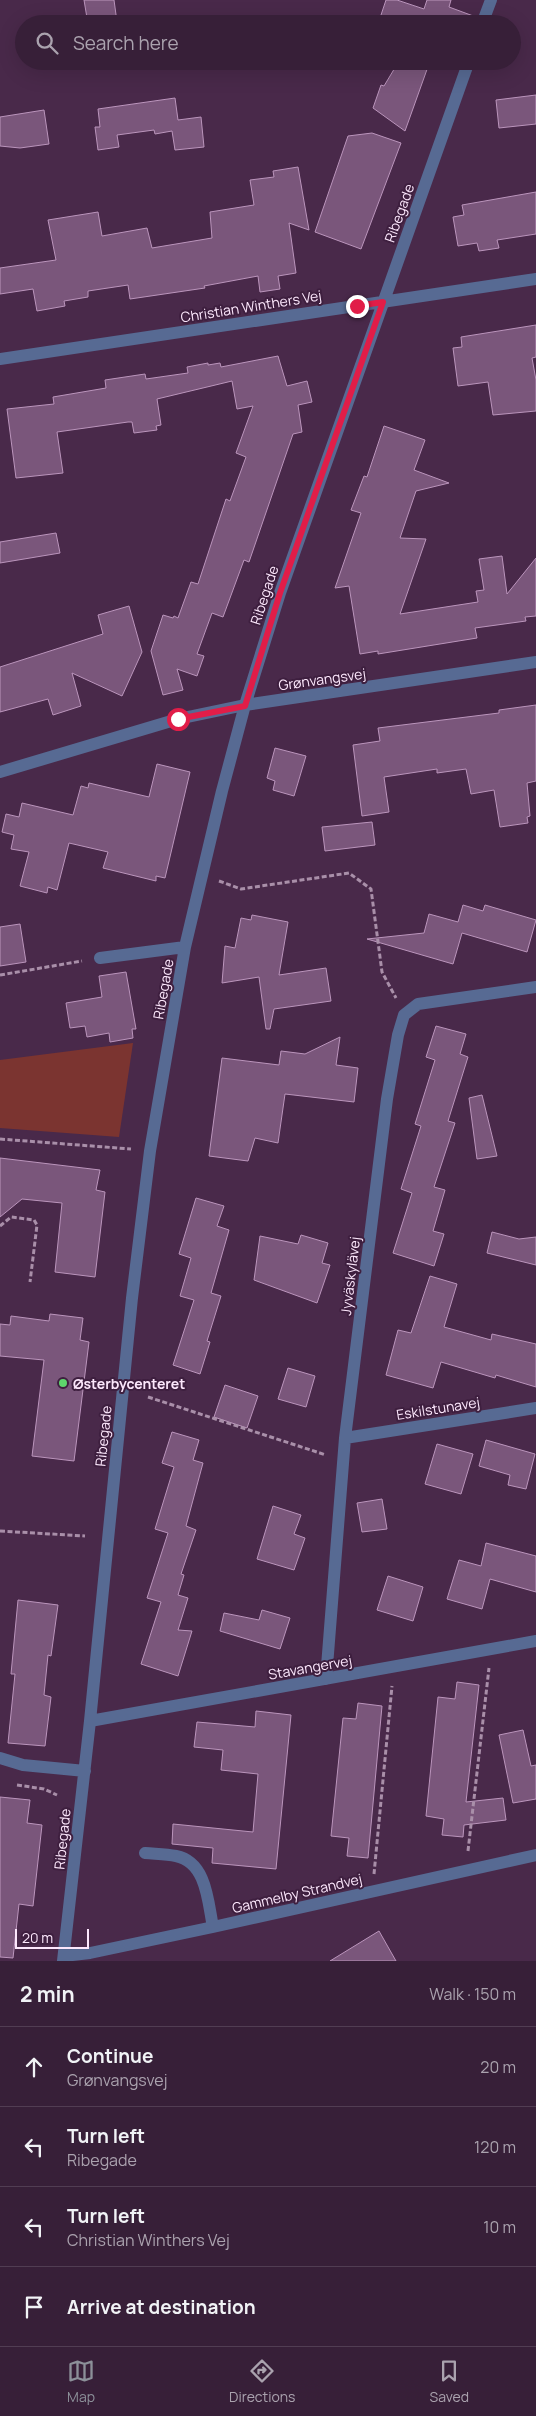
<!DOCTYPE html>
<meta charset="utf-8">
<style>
body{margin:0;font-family:Manrope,sans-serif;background:#422c43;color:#f1f3f6}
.scale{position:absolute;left:15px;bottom:12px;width:74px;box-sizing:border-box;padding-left:5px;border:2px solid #fce7fc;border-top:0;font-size:14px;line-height:18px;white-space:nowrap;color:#fce7fc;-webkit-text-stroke:4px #3e1f3f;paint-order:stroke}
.stop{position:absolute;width:15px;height:15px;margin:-11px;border:4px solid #e11d48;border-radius:50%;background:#fff}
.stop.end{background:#e11d48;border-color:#fff;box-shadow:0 1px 5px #0008}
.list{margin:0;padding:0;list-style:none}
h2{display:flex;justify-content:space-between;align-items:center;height:65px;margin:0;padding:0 20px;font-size:21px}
h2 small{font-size:16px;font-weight:400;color:#aaa2ae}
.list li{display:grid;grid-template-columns:32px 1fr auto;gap:15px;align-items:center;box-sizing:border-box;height:80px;padding:0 20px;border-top:1px solid #513d53}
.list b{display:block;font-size:19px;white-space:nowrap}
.list p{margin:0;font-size:16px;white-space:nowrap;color:#aaa2ae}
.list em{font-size:16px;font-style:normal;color:#aaa2ae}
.icon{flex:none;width:28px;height:28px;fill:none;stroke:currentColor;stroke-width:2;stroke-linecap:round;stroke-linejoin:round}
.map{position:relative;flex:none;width:536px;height:1961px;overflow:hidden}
.search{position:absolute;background:#371f38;box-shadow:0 5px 20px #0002;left:15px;right:15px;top:15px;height:55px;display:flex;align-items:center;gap:12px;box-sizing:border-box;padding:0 18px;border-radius:28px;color:#aaa2ae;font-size:19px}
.sheet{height:385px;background:#371f38}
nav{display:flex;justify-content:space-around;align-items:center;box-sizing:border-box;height:70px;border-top:1px solid #513d53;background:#371f38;font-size:14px;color:#aaa2ae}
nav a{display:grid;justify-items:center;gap:2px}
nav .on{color:#8c9099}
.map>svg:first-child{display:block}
.green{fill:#7b3430}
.building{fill:#7a567b;stroke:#bb95bc}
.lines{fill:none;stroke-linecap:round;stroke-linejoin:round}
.path{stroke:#a98fa9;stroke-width:3;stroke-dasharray:5 2.5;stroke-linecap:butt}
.minor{stroke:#576a93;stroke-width:12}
.route{stroke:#e11d48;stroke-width:6}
.poi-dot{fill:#5ed56c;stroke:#3e1f3f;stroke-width:2}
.labels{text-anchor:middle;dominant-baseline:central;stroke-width:4;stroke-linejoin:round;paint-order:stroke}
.street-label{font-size:14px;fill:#fce7fc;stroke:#3e1f3f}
.poi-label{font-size:14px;font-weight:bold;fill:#fce7fc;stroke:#3e1f3f;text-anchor:start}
</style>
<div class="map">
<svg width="536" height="1961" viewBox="0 0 536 1961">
<rect width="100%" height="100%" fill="#49294a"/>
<!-- green -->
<path class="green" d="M 133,1043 L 119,1137 L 0,1128 L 0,1060 Z"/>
<!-- building -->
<path class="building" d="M 84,0 L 114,0 L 117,22 L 88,24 Z
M 386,0 L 397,0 L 424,9 L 427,0 L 451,0 L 449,7 L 476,17 L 474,24 L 378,24 Z
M 399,61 L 430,61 L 405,131 L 373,108 L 381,85 L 384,86 Z
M 536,95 L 536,124 L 499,128 L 496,100 Z
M 175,98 L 178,120 L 201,117 L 204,147 L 175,150 L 172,131 L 155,134 L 154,130 L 117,135 L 119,147 L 98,150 L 95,127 L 100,127 L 98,109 Z
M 44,110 L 49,144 L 20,148 L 0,146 L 0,117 Z
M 372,133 L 401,143 L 361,249 L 315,232 L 348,136 Z
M 298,167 L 309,230 L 289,223 L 296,273 L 278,276 L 280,289 L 260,292 L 258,276 L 204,286 L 205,288 L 130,299 L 128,285 L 88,291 L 88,297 L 64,301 L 65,306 L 37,311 L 33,289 L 0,294 L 0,268 L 56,260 L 48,220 L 98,212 L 102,236 L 147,228 L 152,248 L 212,238 L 210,212 L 254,205 L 250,180 L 274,177 L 273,171 Z
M 536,192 L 536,234 L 497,240 L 499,248 L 479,251 L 477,243 L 458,246 L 453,217 L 464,215 L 462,205 Z
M 536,325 L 536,357 L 532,358 L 536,380 L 536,411 L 493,415 L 488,382 L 458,386 L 453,348 L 462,347 L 461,337 Z
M 278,356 L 287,386 L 307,381 L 312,402 L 298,405 L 302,432 L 293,434 L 249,562 L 244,560 L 223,617 L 212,613 L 197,654 L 204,656 L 197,676 L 177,669 L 183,690 L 163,695 L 151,651 L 163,615 L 173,618 L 174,616 L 178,618 L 191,582 L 198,584 L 226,499 L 230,501 L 246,457 L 236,453 L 253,406 L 237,409 L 232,381 L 157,399 L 161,425 L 156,426 L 157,430 L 134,433 L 132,422 L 128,422 L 57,432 L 63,473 L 16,478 L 7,409 L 54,404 L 53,397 L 106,388 L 105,380 L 145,374 L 146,379 L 188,373 L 187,367 L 208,363 L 208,365 L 220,363 L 221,367 Z
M 384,426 L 425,440 L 414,470 L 449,483 L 416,491 L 400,538 L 426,539 L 400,614 L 478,602 L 476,591 L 484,590 L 479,559 L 502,556 L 507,594 L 536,558 L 536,616 L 525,617 L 526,621 L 475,628 L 477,638 L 378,654 L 378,651 L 360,654 L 349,586 L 335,588 L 361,513 L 351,510 L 364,476 L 367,477 Z
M 56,533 L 60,553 L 0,563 L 0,542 Z
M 129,606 L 142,652 L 122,696 L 72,673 L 81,706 L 53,715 L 48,699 L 0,712 L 0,667 L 103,634 L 98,615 Z
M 536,705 L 536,781 L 527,783 L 530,816 L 527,817 L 528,823 L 500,827 L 494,790 L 471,794 L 466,769 L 437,773 L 437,769 L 384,777 L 389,812 L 362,816 L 353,745 L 380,741 L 378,728 L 499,713 L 499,710 Z
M 275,748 L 306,756 L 294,796 L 273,790 L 275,781 L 267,778 Z
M 157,764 L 190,772 L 165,878 L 156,876 L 156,881 L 103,868 L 108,852 L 69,843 L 57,890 L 48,887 L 47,893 L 20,886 L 29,852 L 11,849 L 14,835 L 2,832 L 6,814 L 19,817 L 22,803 L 73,815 L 81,786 L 88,788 L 89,783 L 149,797 Z
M 372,822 L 375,845 L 325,851 L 322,827 Z
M 463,905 L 483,911 L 485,905 L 536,920 L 527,952 L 462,933 L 453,964 L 367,939 L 424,933 L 429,914 L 458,922 Z
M 252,915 L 288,922 L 279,975 L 326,968 L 331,1001 L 274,1009 L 270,1029 L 266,1029 L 259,977 L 222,983 L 225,946 L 235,948 L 241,918 L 251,920 Z
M 20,924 L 26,962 L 0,966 L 0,927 Z
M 126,972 L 136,1029 L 132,1029 L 133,1038 L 110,1042 L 109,1033 L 87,1037 L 85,1026 L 70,1028 L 66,1003 L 102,997 L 99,976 Z
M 436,1026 L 466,1034 L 460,1054 L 468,1057 L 448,1121 L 455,1123 L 434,1187 L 445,1190 L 433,1231 L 444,1234 L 434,1266 L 393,1253 L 412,1193 L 401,1189 L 421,1126 L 415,1124 L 435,1060 L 426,1057 Z
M 340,1037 L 336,1065 L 358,1068 L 354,1102 L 285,1094 L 278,1143 L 255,1138 L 248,1161 L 209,1156 L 222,1058 L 279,1065 L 281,1051 L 305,1054 Z
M 482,1095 L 497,1156 L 477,1159 L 469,1098 Z
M 0,1158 L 100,1170 L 96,1190 L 105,1192 L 95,1277 L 55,1272 L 62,1203 L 22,1199 L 0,1217 Z
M 196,1198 L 224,1206 L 217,1226 L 229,1230 L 211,1293 L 221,1296 L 207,1341 L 210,1342 L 200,1374 L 173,1365 L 194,1300 L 180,1296 L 191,1258 L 179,1254 Z
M 492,1232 L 519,1239 L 536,1237 L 536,1265 L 487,1253 Z
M 301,1235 L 328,1243 L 322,1263 L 330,1265 L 317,1303 L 254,1280 L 260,1236 L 298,1244 Z
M 430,1276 L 457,1284 L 444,1327 L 491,1340 L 492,1334 L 536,1344 L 536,1387 L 496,1375 L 495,1378 L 441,1362 L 433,1388 L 386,1375 L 398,1330 L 411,1333 Z
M 50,1314 L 83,1318 L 80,1340 L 89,1342 L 74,1461 L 32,1456 L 44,1360 L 0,1356 L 0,1324 L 10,1325 L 11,1316 L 49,1321 Z
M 288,1368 L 315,1376 L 306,1407 L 278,1399 Z
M 225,1385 L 258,1396 L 247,1428 L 214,1417 Z
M 172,1432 L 199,1440 L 193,1460 L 203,1463 L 186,1526 L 196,1530 L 181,1574 L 184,1575 L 178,1595 L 188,1598 L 178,1630 L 192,1631 L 178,1676 L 141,1664 L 161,1602 L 147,1598 L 168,1533 L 155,1529 L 174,1467 L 162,1463 Z
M 486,1440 L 535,1454 L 526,1489 L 508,1485 L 510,1475 L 479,1466 Z
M 437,1444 L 473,1454 L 461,1494 L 425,1484 Z
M 382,1499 L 387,1529 L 362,1532 L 357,1503 Z
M 273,1506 L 301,1515 L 294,1534 L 305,1538 L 294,1570 L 257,1559 Z
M 486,1543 L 536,1556 L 536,1592 L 490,1579 L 482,1609 L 447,1599 L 459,1560 L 481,1566 Z
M 388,1576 L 423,1587 L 413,1621 L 377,1610 Z
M 18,1600 L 58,1605 L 51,1656 L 48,1655 L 44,1695 L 51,1697 L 45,1746 L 8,1743 L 15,1674 L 11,1674 Z
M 262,1610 L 290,1618 L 280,1649 L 220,1631 L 224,1613 L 259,1620 Z
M 457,1682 L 479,1685 L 466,1802 L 503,1798 L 506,1820 L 464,1825 L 463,1837 L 442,1835 L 444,1819 L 426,1816 L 438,1697 L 455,1699 Z
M 358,1703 L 382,1706 L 368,1858 L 347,1856 L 349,1838 L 331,1836 L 343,1718 L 356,1719 Z
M 256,1711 L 291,1715 L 276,1869 L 212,1863 L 213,1848 L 172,1844 L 173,1824 L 253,1832 L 258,1774 L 221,1770 L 223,1750 L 194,1747 L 197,1722 L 255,1727 Z
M 523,1730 L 531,1766 L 536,1765 L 536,1799 L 513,1803 L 499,1735 Z
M 0,1797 L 30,1800 L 27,1823 L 42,1825 L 33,1906 L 19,1904 L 13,1958 L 0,1957 Z
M 379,1931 L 396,1961 L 330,1961 Z"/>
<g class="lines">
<!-- path -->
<path class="path" d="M 219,881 L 241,889 L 349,873 L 371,889 L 382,972 L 396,998
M 0,975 L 82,961
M 0,1139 L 131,1149
M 0,1226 L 11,1217 L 34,1220 L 37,1225 L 30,1282
M 148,1397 L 326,1455
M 0,1531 L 85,1536
M 17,1785 L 44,1789 L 57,1795
M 468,1851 L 489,1668
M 374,1874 L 392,1686"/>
<!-- minor -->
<path class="minor" d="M 482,24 L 491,0
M 0,359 L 536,279
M 0,772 L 178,719 L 245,705 L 536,662
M 100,958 L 185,947
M 345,1438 L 536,1408
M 326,1679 L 345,1438 L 387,1099 L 398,1035 L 404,1015 L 418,1004 L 536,987
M 90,1721 L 536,1641
M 0,1758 L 23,1765 L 85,1771
M 145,1853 C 156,1854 166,1854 176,1856 C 207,1862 208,1903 213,1927
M 64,1956 L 90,1953 L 213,1927 L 536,1855
M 63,1961 L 90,1721 L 132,1298 L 150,1151 L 185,947 L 222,791 L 245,705 L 280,593 L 469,61"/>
</g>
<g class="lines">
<!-- route -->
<path class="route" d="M 178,719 L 245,706 L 280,593 L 383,302 L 357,306"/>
</g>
<!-- markers -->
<circle class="poi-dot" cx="63" cy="1383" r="5"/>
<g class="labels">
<!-- street labels -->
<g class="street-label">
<text transform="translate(399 213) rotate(-70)">Ribegade</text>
<text transform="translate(251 306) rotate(-9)">Christian Winthers Vej</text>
<text transform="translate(264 595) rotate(-72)">Ribegade</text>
<text transform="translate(322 679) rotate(-8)">Grønvangsvej</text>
<text transform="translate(163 989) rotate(-80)">Ribegade</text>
<text transform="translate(350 1276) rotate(-83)">Jyväskylävej</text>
<text transform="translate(438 1408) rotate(-9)">Eskilstunavej</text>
<text transform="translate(103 1436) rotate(-84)">Ribegade</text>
<text transform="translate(310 1667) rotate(-10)">Stavangervej</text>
<text transform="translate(62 1839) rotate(-84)">Ribegade</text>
<text transform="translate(297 1893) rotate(-13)">Gammelby Strandvej</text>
</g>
<!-- poi labels -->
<g class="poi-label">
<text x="73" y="1383">Østerbycenteret</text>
</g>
</g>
</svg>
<div class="scale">20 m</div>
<div class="stop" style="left:178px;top:719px"></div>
<div class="stop end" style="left:357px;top:306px"></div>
<div class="search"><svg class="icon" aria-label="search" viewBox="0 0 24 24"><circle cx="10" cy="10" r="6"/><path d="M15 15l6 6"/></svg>Search here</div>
</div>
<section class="sheet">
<h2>2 min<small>Walk · 150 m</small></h2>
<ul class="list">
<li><svg class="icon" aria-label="ahead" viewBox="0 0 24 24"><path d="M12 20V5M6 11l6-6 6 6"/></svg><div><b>Continue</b><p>Grønvangsvej</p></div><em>20 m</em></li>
<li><svg class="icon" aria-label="left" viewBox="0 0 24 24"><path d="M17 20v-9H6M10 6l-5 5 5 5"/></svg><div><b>Turn left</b><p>Ribegade</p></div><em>120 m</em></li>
<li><svg class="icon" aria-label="left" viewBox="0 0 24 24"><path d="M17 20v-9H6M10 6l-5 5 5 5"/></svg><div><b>Turn left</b><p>Christian Winthers Vej</p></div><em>10 m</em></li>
<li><svg class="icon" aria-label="arrive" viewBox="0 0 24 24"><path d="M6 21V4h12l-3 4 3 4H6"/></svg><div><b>Arrive at destination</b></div></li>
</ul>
</section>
<nav>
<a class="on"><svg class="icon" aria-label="map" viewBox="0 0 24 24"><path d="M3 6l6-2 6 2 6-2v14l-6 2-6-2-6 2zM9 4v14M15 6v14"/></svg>Map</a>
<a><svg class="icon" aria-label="directions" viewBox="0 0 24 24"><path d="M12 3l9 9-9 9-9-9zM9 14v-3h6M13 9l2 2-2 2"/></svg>Directions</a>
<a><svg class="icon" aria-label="saved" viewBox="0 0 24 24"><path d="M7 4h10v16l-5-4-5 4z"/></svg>Saved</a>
</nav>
